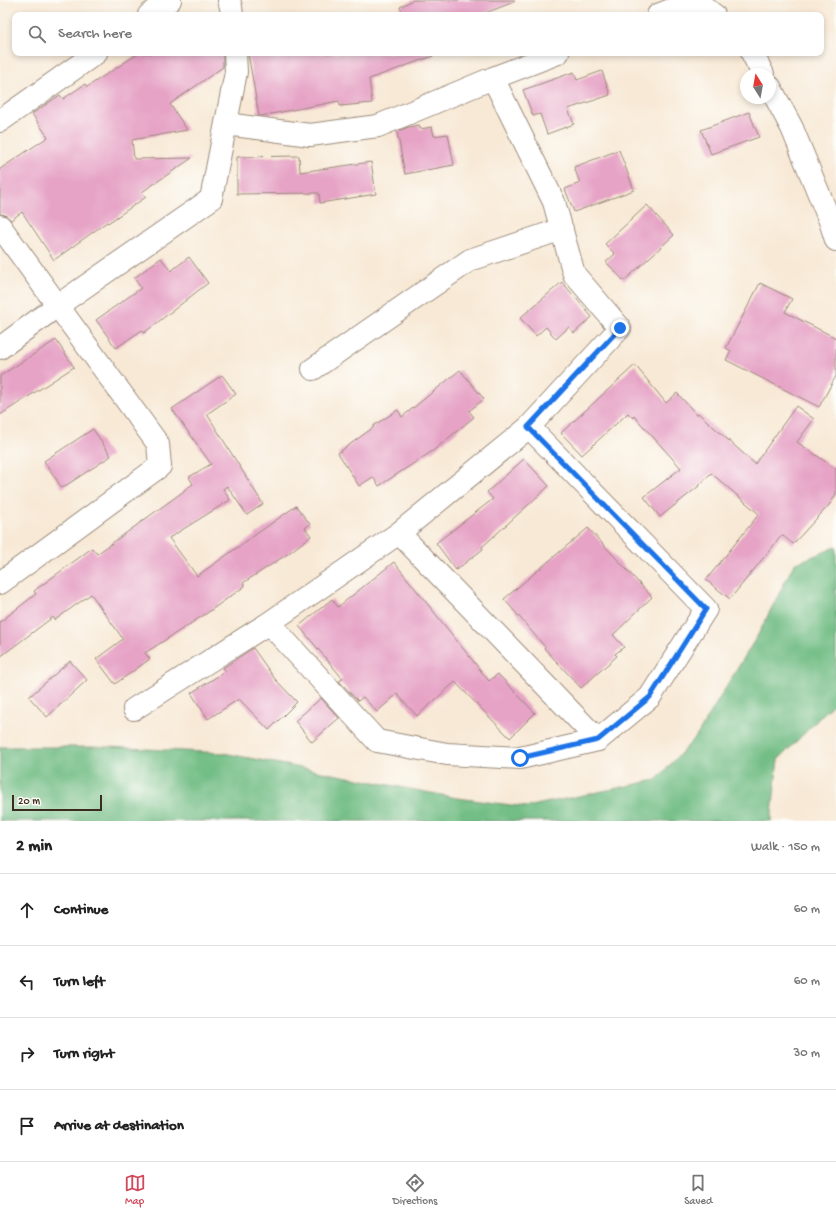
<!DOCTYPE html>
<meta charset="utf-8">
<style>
body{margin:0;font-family:"Gochi Hand",sans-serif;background:#f2f2f2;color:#222}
.compass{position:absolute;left:740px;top:68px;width:36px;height:36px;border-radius:50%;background:#fff;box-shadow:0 2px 6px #0003;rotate:349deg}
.scale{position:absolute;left:12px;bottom:10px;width:90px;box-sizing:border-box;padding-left:4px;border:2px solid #3b2a1e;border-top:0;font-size:11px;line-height:14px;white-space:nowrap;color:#3b2a1e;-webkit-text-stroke:3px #fdfcf7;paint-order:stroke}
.stop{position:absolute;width:12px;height:12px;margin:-9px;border:3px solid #1a73e8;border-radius:50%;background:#fff}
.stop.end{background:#1a73e8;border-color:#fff;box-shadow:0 1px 4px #0008}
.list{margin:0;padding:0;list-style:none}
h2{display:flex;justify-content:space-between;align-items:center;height:52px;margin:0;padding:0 16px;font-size:17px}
h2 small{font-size:13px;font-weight:400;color:#767676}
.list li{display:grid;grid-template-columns:26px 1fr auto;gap:12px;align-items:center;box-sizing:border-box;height:72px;padding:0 16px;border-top:1px solid #e0e0e0}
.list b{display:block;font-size:15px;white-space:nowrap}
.list em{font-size:13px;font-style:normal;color:#767676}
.icon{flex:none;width:22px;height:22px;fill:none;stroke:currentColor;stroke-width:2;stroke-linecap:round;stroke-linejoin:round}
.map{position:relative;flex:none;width:836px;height:821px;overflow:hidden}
.search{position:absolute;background:#fff;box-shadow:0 2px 6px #0003;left:12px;right:12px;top:12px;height:44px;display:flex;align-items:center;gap:10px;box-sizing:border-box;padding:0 14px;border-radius:8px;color:#767676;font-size:15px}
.sheet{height:340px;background:#fff}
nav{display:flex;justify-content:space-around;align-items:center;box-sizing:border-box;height:56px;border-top:1px solid #e0e0e0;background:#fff;font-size:11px;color:#767676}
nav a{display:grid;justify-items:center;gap:2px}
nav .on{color:#d1495b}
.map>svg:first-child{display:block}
.forest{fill:#73be86;stroke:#577452}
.building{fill:#e6a3c6}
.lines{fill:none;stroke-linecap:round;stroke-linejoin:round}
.minor-casing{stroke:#9a8a7a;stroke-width:24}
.minor{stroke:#fff;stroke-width:22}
.route{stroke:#1a73e8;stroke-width:5}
</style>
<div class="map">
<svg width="836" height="821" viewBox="0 0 836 821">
<rect width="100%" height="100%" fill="#fdfcf7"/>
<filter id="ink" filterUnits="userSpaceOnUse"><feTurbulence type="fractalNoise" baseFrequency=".025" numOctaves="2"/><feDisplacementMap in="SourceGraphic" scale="8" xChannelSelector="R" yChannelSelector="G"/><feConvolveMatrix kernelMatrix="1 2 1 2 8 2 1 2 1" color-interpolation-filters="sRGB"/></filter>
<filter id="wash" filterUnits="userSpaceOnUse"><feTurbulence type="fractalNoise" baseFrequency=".012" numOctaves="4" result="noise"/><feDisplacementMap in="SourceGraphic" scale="16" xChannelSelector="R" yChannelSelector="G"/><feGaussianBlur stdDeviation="0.9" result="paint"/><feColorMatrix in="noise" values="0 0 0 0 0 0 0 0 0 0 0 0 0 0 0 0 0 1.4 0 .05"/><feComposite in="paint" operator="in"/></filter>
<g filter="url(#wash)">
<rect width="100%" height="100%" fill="#f8e9d6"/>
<!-- forest -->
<path class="forest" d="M 836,547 L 836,701 L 778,760 L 771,821 L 0,821 L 0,747 L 108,747 L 223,753 L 457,798 L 526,807 L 656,780 L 696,737 L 759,633 L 794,564 Z"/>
<g id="blocks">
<!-- building -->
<path class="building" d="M 413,0 L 514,0 L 514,2 L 480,15 L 404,15 L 400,7 Z
M 139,53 L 223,53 L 223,67 L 170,104 L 187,130 L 132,140 L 134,159 L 192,158 L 142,192 L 146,197 L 108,223 L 107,222 L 54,260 L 22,212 L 11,220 L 5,215 L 0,214 L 0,169 L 48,137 L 32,114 L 60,95 L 63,99 L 85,84 L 87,87 Z
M 248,53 L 432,53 L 433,56 L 369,79 L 372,103 L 340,106 L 339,101 L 261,116 L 259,116 Z
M 602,71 L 610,95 L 568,109 L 574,124 L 547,134 L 540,114 L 533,116 L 523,90 L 574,72 L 577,80 Z
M 749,112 L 759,137 L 711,154 L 701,130 Z
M 419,125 L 420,129 L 432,127 L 434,136 L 448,134 L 454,165 L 405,174 L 397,131 L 409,127 Z
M 619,150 L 634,190 L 574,212 L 565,189 L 580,183 L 574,167 Z
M 299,156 L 300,172 L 371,162 L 376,194 L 320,203 L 319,193 L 237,194 L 237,157 Z
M 647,205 L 674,235 L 624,281 L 606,262 L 615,254 L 605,244 Z
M 189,257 L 208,283 L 144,333 L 142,330 L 116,348 L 96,320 L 141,288 L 134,278 L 161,258 L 171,271 Z
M 562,282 L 592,317 L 574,333 L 569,327 L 556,339 L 546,327 L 536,336 L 520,318 Z
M 760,283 L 792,299 L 785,312 L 836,338 L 836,376 L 819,407 L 726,360 L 731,351 L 726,348 Z
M 56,340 L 74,367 L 0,415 L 0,376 Z
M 635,365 L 666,403 L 677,393 L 697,415 L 698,413 L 755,464 L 796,406 L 814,419 L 797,442 L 836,469 L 836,494 L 830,504 L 793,544 L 782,535 L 730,599 L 706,580 L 759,514 L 711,473 L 699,486 L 660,517 L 644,497 L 681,468 L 634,416 L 633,418 L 628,413 L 582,455 L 561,433 Z
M 460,370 L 484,399 L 469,411 L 474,417 L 434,450 L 379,486 L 373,477 L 359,486 L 338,453 L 374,427 L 373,426 L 398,410 L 402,417 Z
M 222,375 L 236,394 L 207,414 L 263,504 L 247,515 L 227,486 L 223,489 L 230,500 L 169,538 L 197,576 L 296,506 L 310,524 L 305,528 L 311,536 L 289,553 L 243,583 L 245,586 L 207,613 L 145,653 L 150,659 L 115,684 L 96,659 L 123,639 L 91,594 L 55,620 L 53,617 L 0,657 L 0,622 L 36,594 L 34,591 L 92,548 L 97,554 L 184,491 L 184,490 L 193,484 L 189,477 L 211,464 L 172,409 Z
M 93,429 L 111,456 L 62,488 L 44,461 Z
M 524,459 L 549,486 L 482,547 L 483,549 L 456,570 L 436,543 L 493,499 L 487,492 Z
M 588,528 L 652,597 L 613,635 L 624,647 L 615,654 L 617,656 L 581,688 L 544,648 L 545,647 L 504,599 Z
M 394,562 L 489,681 L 498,674 L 535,713 L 510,738 L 455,682 L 417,716 L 397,694 L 377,712 L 363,697 L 358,701 L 339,681 L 343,679 L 299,626 L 332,599 L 338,607 Z
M 253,648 L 275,679 L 297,702 L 269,730 L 239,699 L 208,719 L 191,693 L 226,671 L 223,668 Z
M 70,661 L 87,680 L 47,717 L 29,697 Z
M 321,698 L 339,718 L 312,742 L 295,721 Z"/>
</g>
</g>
<g filter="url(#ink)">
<use href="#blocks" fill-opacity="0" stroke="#9a8a7a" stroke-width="1"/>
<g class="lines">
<!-- minor casing -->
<g class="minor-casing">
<path id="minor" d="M 229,0 L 231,7 L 232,15
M 695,0 L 714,15
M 149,15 L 170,0
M 658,15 L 696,0 L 701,0
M 752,53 L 763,74
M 770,87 L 792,128 L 830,221 L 836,240
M 0,121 L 96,53
M 226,124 L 310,135 L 378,126 L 493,78 L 558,53
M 0,226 L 158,444 L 160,466 L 0,583
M 0,348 L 57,306 L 211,199 L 236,72 L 235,53
M 313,369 L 470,260 L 562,229
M 399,533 L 598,740
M 269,623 L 377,741 L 447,754 L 520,758 L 598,740 L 650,697 L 706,609 L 529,427
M 134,709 L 269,623 L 399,533 L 529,427 L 620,328 L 574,274 L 554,202 L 493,78"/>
</g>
<!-- minor -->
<use href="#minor" class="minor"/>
</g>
</g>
<g class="lines" filter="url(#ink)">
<!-- route -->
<path class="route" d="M 520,758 L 598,740 L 650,697 L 706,609 L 528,427 L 620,328"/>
</g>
</svg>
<svg class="compass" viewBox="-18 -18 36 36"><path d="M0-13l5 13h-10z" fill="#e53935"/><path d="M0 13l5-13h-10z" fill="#767676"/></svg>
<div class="scale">20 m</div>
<div class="stop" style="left:520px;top:758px"></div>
<div class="stop end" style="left:620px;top:328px"></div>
<div class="search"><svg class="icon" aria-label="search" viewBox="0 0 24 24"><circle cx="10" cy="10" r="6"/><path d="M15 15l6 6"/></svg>Search here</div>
</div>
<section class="sheet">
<h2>2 min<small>Walk · 150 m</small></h2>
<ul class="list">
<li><svg class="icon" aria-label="ahead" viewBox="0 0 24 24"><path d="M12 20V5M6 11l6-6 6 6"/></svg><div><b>Continue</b></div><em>60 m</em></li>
<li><svg class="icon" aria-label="left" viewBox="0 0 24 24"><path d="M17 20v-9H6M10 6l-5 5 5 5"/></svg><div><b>Turn left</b></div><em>60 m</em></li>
<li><svg class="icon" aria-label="right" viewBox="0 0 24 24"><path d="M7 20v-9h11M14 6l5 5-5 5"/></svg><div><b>Turn right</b></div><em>30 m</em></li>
<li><svg class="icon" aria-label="arrive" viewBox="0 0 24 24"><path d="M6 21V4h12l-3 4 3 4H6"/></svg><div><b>Arrive at destination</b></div></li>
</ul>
</section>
<nav>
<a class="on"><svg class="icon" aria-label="map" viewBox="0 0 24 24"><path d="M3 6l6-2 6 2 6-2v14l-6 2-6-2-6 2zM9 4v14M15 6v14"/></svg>Map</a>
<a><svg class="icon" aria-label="directions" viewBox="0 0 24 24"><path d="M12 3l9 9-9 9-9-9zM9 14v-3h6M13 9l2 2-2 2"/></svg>Directions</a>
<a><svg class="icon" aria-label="saved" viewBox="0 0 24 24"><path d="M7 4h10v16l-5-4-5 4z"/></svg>Saved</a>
</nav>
